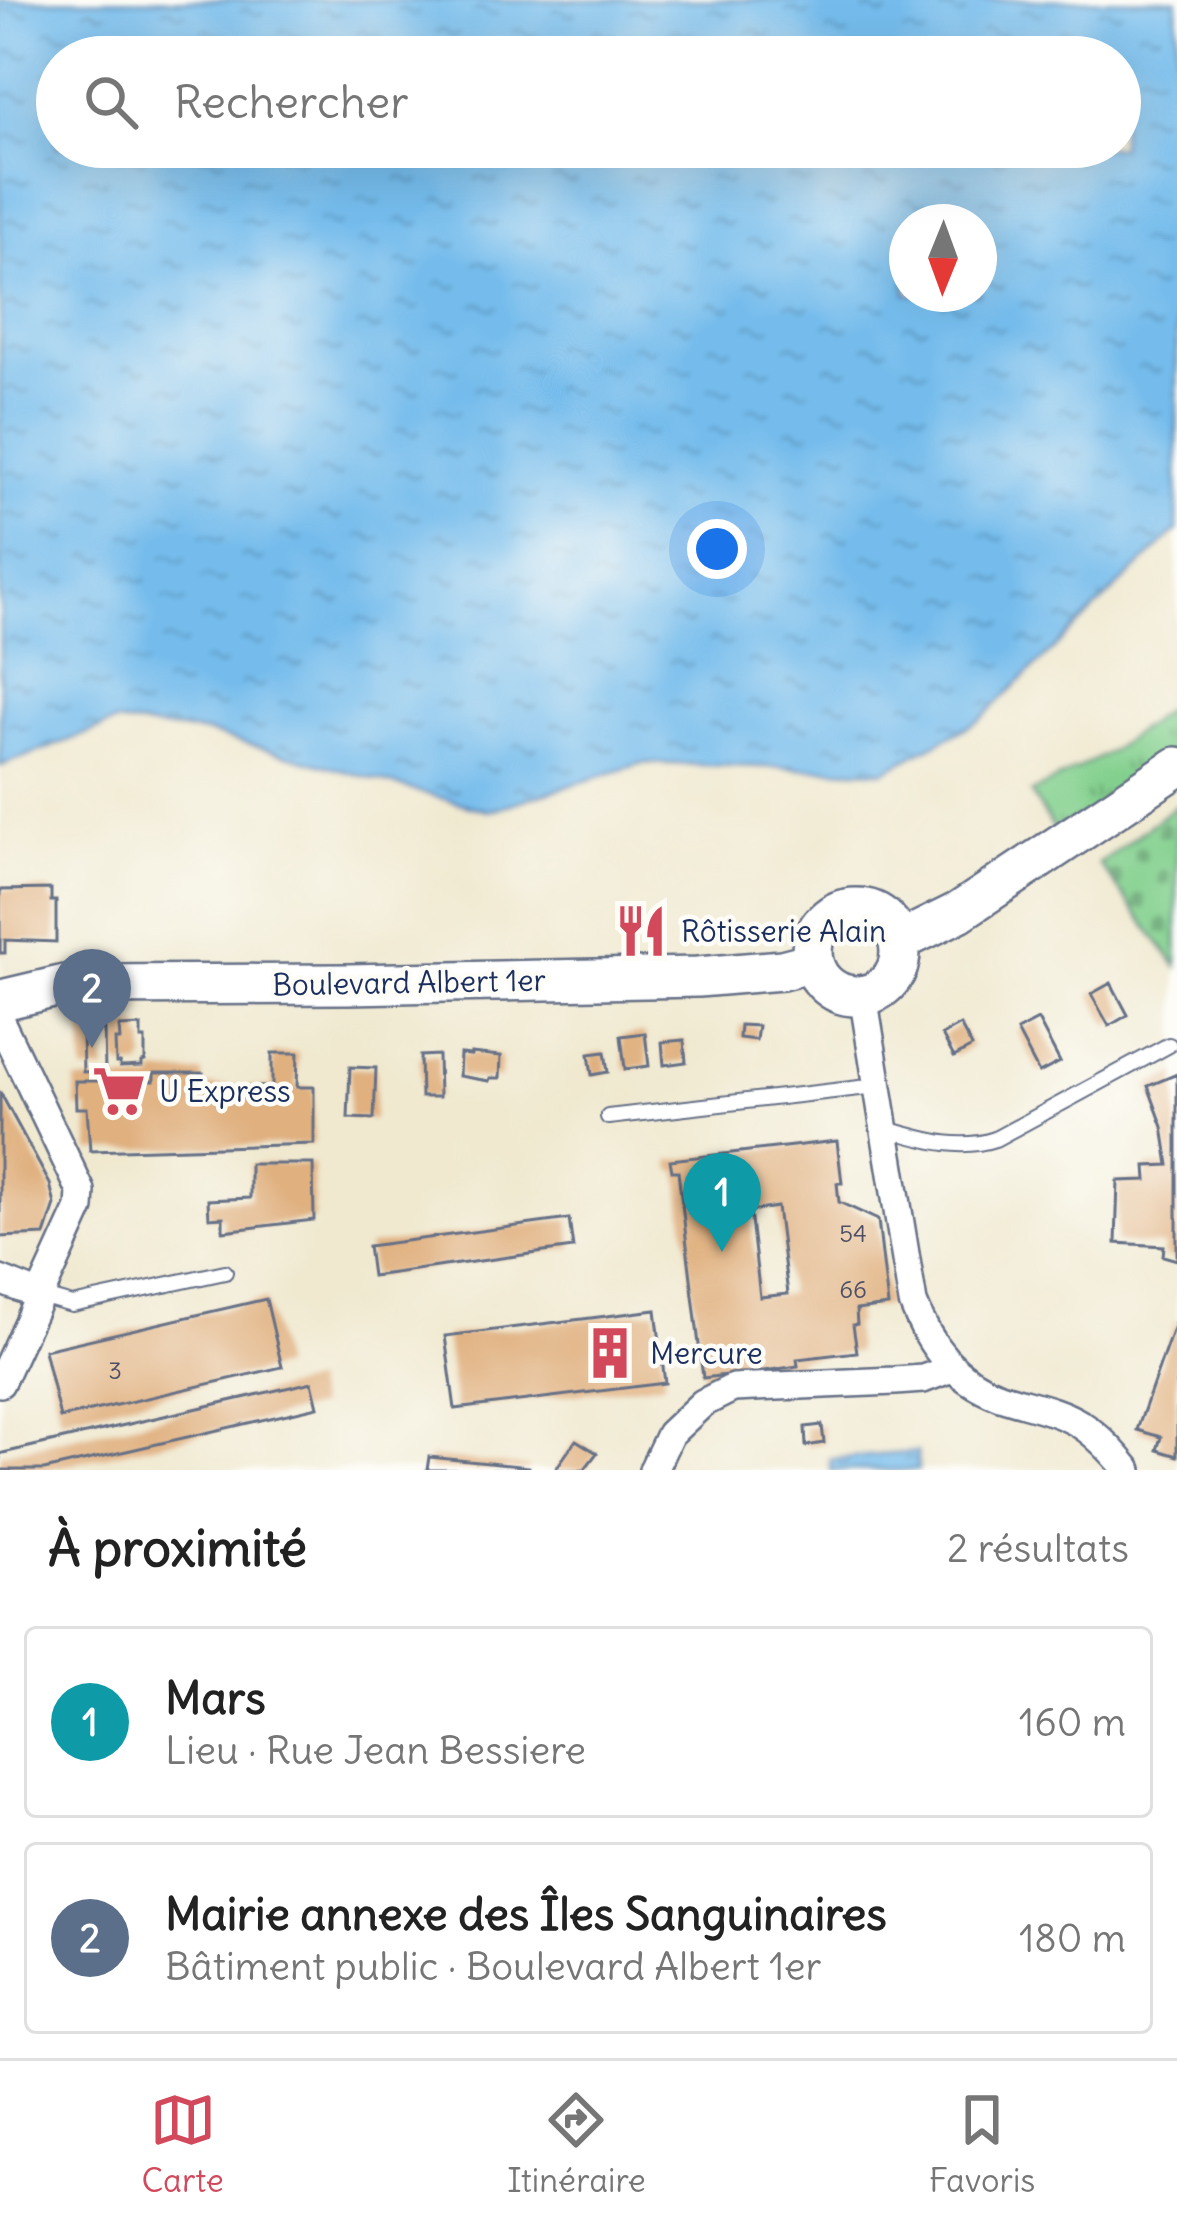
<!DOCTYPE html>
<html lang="fr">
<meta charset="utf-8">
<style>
body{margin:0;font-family:Delius,sans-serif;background:#f2f2f2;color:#222}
.compass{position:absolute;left:889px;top:204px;width:108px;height:108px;border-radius:50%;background:#fff;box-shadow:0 12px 48px #0002;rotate:181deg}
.you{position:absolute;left:717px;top:549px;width:42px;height:42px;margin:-30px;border:9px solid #fff;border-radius:50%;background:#1a73e8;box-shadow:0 0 0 18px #1a73e833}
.badge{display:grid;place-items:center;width:78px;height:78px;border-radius:50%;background:#d1495b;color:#fff;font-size:39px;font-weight:700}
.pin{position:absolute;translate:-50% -99px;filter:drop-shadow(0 3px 6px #0008)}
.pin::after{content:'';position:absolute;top:63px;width:42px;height:36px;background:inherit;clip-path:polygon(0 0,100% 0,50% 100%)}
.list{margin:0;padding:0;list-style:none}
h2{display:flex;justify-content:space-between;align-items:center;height:156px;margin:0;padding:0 48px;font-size:51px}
h2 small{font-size:39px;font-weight:400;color:#767676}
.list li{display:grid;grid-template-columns:78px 1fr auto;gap:36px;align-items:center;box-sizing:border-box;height:192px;margin:0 24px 24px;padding:0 24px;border:3px solid #e0e0e0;border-radius:12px}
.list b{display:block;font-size:45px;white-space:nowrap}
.list p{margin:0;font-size:39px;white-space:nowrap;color:#767676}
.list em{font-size:39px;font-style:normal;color:#767676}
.icon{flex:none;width:66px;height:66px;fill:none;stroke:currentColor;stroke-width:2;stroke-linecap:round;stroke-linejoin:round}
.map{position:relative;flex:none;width:1177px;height:1470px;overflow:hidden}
.search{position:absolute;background:#fff;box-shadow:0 12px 48px #0002;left:36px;right:36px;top:36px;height:132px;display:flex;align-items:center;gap:30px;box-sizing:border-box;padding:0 42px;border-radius:66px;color:#767676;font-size:45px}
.sheet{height:588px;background:#fff}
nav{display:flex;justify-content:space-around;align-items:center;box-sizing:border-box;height:168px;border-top:3px solid #e0e0e0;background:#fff;font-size:33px;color:#767676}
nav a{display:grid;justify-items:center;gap:6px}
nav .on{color:#d1495b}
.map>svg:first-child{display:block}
.cemetery{fill:url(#cemetery-stones);stroke:#4f8076;stroke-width:3}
.park{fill:url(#park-tufts);stroke:#4f8076;stroke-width:3}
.water{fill:url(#water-ripples);stroke:#4876a5;stroke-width:3;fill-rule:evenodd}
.building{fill:#e0b07f;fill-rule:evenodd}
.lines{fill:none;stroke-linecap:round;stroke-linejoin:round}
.lane-casing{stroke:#667086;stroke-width:18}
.street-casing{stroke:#667086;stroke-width:32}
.secondary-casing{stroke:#667086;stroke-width:44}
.lane{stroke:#fff;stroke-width:14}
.street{stroke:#fff;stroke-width:27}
.secondary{stroke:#fff;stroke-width:39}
.labels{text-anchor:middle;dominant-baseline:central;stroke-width:9;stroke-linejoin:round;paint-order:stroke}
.number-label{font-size:24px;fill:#4c4f66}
.poi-label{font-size:30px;fill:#1b2f5e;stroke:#fdfcf7;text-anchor:start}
.street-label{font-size:30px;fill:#1b2f5e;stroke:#fdfcf7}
</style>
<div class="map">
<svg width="1177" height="1470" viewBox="0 0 1177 1470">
<defs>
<pattern id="cemetery-stones" width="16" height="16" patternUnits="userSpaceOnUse" patternTransform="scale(3)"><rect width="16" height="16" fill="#83d08e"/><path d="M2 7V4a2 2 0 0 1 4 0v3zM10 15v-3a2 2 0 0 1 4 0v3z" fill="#6aa977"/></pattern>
<pattern id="park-tufts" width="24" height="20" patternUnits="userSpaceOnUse" patternTransform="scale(3)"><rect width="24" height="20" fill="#83d08e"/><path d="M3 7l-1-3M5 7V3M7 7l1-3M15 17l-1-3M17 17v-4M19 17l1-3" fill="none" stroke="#6aa977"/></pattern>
<pattern id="water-ripples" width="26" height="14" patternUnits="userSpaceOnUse" patternTransform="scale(3)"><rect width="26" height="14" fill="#74bcec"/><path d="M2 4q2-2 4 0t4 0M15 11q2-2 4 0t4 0" fill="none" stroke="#5e99c2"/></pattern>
</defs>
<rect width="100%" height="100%" fill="#fdfcf7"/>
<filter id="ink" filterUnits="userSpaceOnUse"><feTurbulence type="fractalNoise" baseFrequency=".00833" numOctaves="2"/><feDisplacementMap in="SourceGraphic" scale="24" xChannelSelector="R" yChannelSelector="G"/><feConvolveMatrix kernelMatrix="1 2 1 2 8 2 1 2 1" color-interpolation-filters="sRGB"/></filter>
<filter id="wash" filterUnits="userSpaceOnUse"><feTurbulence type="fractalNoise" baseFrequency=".004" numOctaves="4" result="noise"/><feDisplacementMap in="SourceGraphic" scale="48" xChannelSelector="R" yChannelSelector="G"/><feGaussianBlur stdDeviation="2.7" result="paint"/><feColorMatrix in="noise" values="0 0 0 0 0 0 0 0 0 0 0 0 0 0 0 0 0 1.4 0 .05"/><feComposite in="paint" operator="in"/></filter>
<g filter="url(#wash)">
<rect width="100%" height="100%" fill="#f0e9d0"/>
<!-- cemetery -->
<path class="cemetery" d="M 1177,805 L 1177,966 L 1099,864 Z"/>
<!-- park -->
<path class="park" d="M 1177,702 L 1177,767 L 1054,830 L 1031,793 L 1111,751 Z"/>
<!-- water -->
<path class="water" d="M 0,0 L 1177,0 L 1177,530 L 980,720 L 884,771 L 643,763 L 488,811 L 208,733 L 115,723 L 0,766 ZM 57,57 L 1120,57 L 1120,147 L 57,147 ZM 907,222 L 979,222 L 979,294 L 907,294 Z
M 917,1452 L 918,1470 L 831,1470 L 830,1459 Z"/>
<g id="blocks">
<!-- building -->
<path class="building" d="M 51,889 L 51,901 L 56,901 L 56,942 L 5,940 L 5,953 L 0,953 L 0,890 Z
M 1111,983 L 1128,1015 L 1109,1026 L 1091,994 Z
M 1038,1020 L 1060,1062 L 1039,1073 L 1017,1031 Z
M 740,1025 L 758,1026 L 756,1040 L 739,1038 Z
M 960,1025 L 972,1047 L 954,1057 L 942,1035 Z
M 141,1026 L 141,1039 L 145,1039 L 145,1061 L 142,1062 L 142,1066 L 120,1067 L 120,1063 L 116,1063 L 115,1040 L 120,1040 L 119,1027 Z
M 82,1030 L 104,1030 L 105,1071 L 83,1072 Z
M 645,1033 L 649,1066 L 625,1069 L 621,1036 Z
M 684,1040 L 686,1062 L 664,1065 L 662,1042 Z
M 605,1052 L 608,1072 L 592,1075 L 589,1054 Z
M 272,1053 L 298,1053 L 297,1087 L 314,1087 L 314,1144 L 90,1151 L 87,1108 L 76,1108 L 75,1081 L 154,1081 L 154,1073 L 203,1073 L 203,1086 L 272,1087 Z
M 471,1053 L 501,1056 L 500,1078 L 490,1078 L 489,1081 L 459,1076 L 460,1054 L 471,1055 Z
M 438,1055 L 439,1097 L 421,1097 L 420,1056 Z
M 350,1067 L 376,1068 L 374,1119 L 348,1118 Z
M 1177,1074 L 1177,1260 L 1163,1256 L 1164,1246 L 1116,1243 L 1118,1181 L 1147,1180 L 1146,1166 L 1169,1165 L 1163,1127 L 1148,1086 Z
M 0,1092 L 50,1184 L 55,1205 L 45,1235 L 0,1237 Z
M 837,1141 L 842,1183 L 837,1183 L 839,1202 L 878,1220 L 888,1306 L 856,1310 L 857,1324 L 853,1325 L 857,1352 L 797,1359 L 798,1366 L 763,1371 L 763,1376 L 743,1379 L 742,1373 L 703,1378 L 678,1171 L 672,1171 L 670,1160 ZM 777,1207 L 788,1294 L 760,1297 L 750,1211 Z
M 250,1164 L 313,1164 L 314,1220 L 223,1231 L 223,1217 L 209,1218 L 208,1200 L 250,1198 Z
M 569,1219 L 573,1248 L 372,1276 L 368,1246 Z
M 266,1299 L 282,1367 L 60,1418 L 44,1350 Z
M 656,1310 L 665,1383 L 455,1409 L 445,1336 Z
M 1177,1317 L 1177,1456 L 1157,1450 L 1161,1437 L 1137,1430 Z
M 312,1382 L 318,1407 L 44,1470 L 0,1470 L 0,1454 L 3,1453 Z
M 822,1425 L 824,1443 L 806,1446 L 805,1427 Z
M 576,1440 L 597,1453 L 584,1470 L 555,1470 Z
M 429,1457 L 529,1467 L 529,1470 L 427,1470 Z"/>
</g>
</g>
<g filter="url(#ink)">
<use href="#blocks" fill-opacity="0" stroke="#667086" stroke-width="3"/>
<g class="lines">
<!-- lane casing -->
<g class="lane-casing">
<path id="lane" d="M 608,1117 L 877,1086
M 883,1128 C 920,1138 957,1152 995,1139 L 1169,1045
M 40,1296 L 72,1305 L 225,1272"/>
</g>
<!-- street casing -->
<g class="street-casing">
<path id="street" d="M 863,995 L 913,1303 C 930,1347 954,1379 1000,1396 C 1027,1405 1055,1409 1080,1424 C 1099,1436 1114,1453 1128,1470
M 0,1021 L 81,1191 L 80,1208 L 0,1383
M 0,1280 L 40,1296
M 653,1470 L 670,1434 L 703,1403 L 733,1388 L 895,1381 L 923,1379 L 952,1368"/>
</g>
<!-- secondary casing -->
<g class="secondary-casing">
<path id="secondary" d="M812 952a44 44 0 1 1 88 0a44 44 0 1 1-88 0Z
M 900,941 L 959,912 L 1177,767
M 6,999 L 65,985 L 348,984 L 698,977 L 782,970 L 813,962"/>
</g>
<!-- lane -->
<use href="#lane" class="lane"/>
<!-- street -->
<use href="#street" class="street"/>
<!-- secondary -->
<use href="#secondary" class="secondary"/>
</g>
</g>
<!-- icons -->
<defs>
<g id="restaurant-bare" transform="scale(4.14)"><path d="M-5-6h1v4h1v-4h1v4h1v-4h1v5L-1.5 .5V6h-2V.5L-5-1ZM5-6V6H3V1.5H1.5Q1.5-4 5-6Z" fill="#d1495b" stroke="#fdfcf7" stroke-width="2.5" paint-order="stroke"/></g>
<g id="supermarket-bare" transform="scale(4.14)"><path d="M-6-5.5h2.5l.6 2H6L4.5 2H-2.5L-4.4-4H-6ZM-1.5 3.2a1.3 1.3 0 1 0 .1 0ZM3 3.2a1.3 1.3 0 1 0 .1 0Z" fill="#d1495b" stroke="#fdfcf7" stroke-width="2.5" paint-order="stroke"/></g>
<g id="building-bare" transform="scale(4.14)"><path d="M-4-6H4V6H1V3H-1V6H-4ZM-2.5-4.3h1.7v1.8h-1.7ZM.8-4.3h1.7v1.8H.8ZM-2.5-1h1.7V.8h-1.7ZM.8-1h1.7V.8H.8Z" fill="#d1495b" stroke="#fdfcf7" stroke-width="2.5" paint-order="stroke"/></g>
</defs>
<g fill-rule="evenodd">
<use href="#restaurant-bare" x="641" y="931"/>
<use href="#supermarket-bare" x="119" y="1091"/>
<use href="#building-bare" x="610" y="1353"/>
</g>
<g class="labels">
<!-- number labels -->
<g class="number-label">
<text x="853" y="1233">54</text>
<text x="853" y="1289">66</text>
<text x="115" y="1370">3</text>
</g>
<!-- poi labels -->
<g class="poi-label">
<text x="681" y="931">Rôtisserie Alain</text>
<text x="159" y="1091">U Express</text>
<text x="650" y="1353">Mercure</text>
</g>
<!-- street labels -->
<g class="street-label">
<text transform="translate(409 982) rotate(-1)">Boulevard Albert 1er</text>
</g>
</g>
</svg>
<svg class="compass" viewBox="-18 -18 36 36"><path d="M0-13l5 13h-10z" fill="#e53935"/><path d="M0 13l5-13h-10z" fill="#767676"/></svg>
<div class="you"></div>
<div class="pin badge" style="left:722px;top:1252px;background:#0f9aa8">1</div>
<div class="pin badge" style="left:92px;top:1048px;background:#5c6f8a">2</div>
<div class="search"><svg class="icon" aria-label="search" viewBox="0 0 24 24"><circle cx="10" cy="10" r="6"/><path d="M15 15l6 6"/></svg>Rechercher</div>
</div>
<section class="sheet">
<h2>À proximité<small>2 résultats</small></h2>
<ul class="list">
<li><span class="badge" style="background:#0f9aa8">1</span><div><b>Mars</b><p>Lieu · Rue Jean Bessiere</p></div><em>160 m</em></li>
<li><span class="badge" style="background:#5c6f8a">2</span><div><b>Mairie annexe des Îles Sanguinaires</b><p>Bâtiment public · Boulevard Albert 1er</p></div><em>180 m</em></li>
</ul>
</section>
<nav>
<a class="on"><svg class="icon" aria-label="map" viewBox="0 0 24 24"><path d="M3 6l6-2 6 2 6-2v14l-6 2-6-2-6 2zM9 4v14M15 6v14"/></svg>Carte</a>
<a><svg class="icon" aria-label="directions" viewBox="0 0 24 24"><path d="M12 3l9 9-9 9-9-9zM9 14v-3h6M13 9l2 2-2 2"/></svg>Itinéraire</a>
<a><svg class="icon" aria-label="saved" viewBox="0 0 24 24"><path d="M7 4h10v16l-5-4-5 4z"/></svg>Favoris</a>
</nav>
